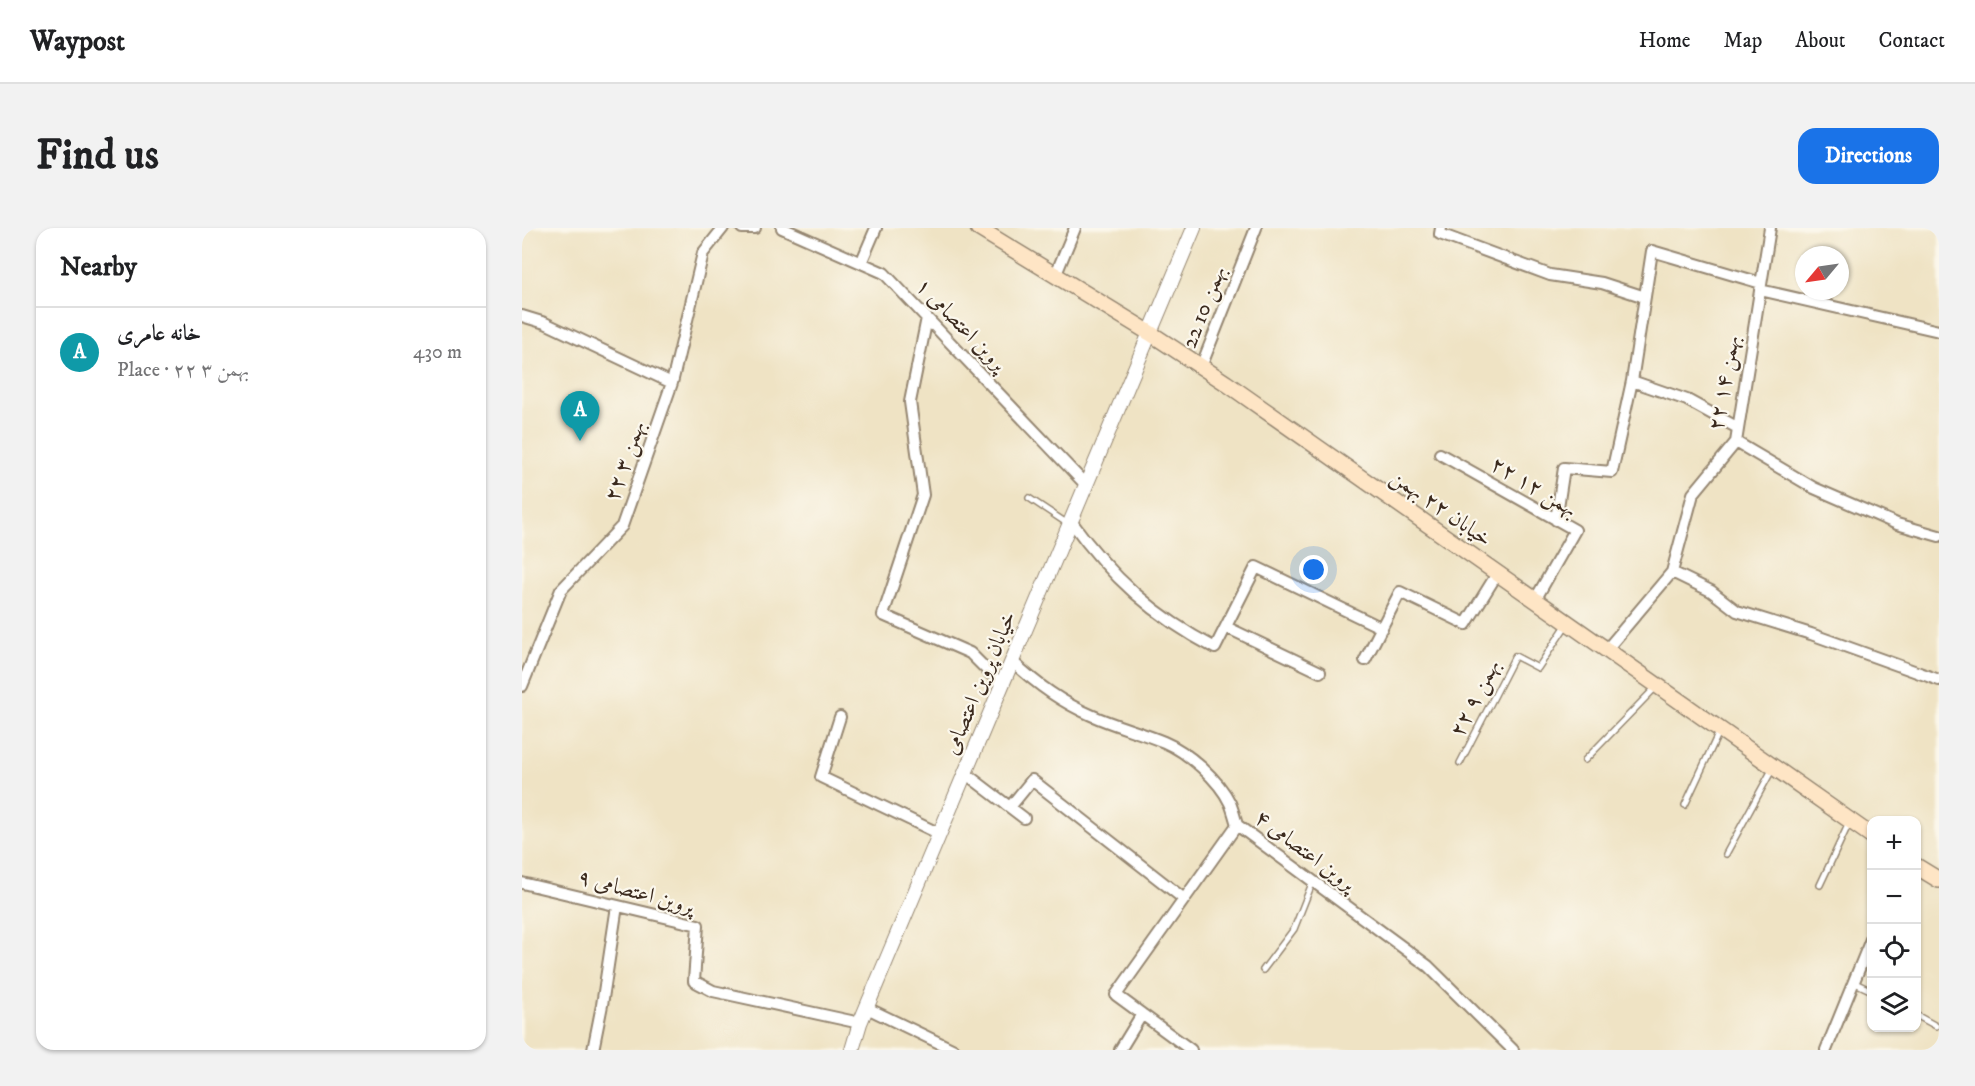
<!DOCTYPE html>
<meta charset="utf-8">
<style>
body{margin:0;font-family:"IM FELL DW Pica",Amiri,serif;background:#f2f2f2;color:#202124}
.controls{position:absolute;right:18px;bottom:18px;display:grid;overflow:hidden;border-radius:12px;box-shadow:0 2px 4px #0004}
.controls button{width:54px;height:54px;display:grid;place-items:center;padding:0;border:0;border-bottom:2px solid #e0e0e0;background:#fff;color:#202124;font:30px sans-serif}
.compass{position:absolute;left:1273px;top:18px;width:54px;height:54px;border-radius:50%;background:#fff;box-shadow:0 2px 4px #0004;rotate:241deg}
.you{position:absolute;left:792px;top:342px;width:21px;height:21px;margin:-15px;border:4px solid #fff;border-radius:50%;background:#1a73e8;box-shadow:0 0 0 9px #1a73e833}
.badge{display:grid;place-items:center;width:39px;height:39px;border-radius:50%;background:#1a73e8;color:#fff;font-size:20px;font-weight:700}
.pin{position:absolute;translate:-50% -50px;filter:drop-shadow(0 2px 3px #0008)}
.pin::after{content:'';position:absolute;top:32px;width:21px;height:18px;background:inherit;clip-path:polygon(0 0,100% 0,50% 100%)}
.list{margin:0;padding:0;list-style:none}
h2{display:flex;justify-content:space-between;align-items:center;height:78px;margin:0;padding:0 24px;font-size:26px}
h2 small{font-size:20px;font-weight:400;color:#757577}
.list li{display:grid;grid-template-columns:39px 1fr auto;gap:18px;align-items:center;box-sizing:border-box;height:90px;padding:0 24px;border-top:2px solid #e0e0e0}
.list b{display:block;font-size:22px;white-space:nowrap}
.list p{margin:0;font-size:20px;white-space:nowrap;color:#757577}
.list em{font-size:20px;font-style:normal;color:#757577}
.icon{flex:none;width:33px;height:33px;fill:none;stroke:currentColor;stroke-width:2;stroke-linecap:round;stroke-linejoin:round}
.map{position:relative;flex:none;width:1417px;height:822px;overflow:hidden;border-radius:18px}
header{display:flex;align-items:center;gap:36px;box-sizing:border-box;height:84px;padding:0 30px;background:#fff;border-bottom:2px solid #e0e0e0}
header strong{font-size:28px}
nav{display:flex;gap:33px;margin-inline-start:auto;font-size:21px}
.intro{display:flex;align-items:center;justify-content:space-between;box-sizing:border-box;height:144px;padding:0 36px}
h1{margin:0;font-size:42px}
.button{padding:15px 27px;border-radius:18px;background:#1a73e8;color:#fff;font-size:21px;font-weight:700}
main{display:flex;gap:36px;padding:0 36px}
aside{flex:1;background:#fff;border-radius:18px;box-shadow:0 2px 4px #0004}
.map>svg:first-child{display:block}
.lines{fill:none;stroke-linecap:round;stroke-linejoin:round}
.service-casing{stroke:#958671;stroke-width:8}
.minor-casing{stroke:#958671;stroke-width:14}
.tertiary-casing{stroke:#958671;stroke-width:16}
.secondary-casing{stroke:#958671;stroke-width:18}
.service{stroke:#fff;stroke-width:5}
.minor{stroke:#fff;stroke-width:10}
.tertiary{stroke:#fff;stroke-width:14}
.secondary{stroke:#fee5c5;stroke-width:15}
.labels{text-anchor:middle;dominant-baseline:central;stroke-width:4.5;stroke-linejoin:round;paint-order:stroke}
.street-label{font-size:22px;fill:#3b2a1e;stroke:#fbf7ec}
</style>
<header>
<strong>Waypost</strong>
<nav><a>Home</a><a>Map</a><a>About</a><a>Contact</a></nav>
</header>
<div class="intro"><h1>Find us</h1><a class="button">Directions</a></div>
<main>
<aside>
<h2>Nearby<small></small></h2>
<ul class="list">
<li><span class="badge" style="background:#0f9aa8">A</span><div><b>خانه عامری</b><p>Place · ۲۲ بهمن ۳</p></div><em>430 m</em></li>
</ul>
</aside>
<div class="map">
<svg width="1417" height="822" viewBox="0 0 1417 822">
<rect width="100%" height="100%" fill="#fbf7ec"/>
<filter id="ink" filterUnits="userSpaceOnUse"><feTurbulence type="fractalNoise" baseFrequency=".0167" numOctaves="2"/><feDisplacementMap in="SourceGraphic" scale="12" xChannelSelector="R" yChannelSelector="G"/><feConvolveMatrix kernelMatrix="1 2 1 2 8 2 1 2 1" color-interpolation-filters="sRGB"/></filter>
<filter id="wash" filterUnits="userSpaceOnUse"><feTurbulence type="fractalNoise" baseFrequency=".008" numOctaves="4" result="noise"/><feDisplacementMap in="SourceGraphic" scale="24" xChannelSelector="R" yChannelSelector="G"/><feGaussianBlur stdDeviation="1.35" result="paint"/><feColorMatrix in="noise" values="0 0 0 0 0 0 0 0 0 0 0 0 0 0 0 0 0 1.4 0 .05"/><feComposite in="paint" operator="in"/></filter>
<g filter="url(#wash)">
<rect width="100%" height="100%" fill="#efe3c4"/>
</g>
<g filter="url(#ink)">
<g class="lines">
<!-- service casing -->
<g class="service-casing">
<path id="service" d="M 507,270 L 546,296
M 1063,532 L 1135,458
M 938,535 L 993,428 L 1016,440 L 1045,396
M 1163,577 L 1198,502
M 1204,626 L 1251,540
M 1298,657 L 1328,593
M 741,742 L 772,701 L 791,653
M 1331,754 L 1350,763
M 1394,787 L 1414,798"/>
</g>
<!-- minor casing -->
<g class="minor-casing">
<path id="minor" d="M 220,0 L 233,0
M 260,0 L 362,45 L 564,257
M 919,0 L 918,6 L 1028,47 L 1080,55 L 1123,69
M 339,35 L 354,0
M 534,46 L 553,0
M 1238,62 L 1417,103
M 0,88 L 23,95 L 150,155
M 405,90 L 388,174 L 401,267 L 361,387 L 448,425 L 480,457
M 679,139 L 734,0
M 1110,153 L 1165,172 L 1216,200
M 1214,214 L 1292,260 L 1375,296 L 1417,308
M 918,226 L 1053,302 L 1013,372
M 1034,292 L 1042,240 L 1090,244 L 1110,153 L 1130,23 L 1239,55
M 549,293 C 589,349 632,388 693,420 L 734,339 L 860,400
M 1150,344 L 1189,363 L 1215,383 L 1289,406 L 1417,452
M 704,399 L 798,444
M 1085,421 L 1150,344 L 1171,266 L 1214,214 L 1248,0
M 843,432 L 878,364 L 944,396 L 975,346
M 490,433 C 514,456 539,474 569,487 C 593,498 618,504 642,514 C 666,524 697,552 708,575 C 711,582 713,590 715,597 L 906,738 L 991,822
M 0,458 L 39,362 L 100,298 L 150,155 L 181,25 L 201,0
M 318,489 L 299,549 L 418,606
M 443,545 L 502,590
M 488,579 L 510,552 L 662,671
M 0,655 L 176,697 L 172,753 L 191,763 L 338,795
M 345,780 L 432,822
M 71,822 L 80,777 L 95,678
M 598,822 L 620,786
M 669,822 L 594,767 L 715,597
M 1304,822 L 1350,709"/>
</g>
<!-- tertiary casing -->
<g class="tertiary-casing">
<path id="tertiary" d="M 330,822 L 338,795 L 672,0"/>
</g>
<!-- secondary casing -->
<g class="secondary-casing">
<path id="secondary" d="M 456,0 L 628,105 L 704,155 L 1350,608
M 1394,638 L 1417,652"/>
</g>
<!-- service -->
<use href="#service" class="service"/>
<!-- minor -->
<use href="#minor" class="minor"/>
<!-- tertiary -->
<use href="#tertiary" class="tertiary"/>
<!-- secondary -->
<use href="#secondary" class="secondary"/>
</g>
</g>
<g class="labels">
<!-- street labels -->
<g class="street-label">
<text transform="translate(682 79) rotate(-69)">22 بهمن 10</text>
<text transform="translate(439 97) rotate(46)">پروین اعتصامی ۱</text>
<text transform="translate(1202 155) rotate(-80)">۲۲ بهمن ۱۴</text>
<text transform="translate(103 233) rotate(-71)">۲۲ بهمن ۳</text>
<text transform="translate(1012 259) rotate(31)">۲۲ بهمن ۱۲</text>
<text transform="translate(919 280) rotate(35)">خیابان ۲۲ بهمن</text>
<text transform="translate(458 455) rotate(-67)">خیابان پروین اعتصامی</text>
<text transform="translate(953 470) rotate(-63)">۲۲ بهمن ۹</text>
<text transform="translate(783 623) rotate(37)">پروین اعتصامی ۴</text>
<text transform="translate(114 664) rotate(15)">پروین اعتصامی ۹</text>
</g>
</g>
</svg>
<div class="controls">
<button>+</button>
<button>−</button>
<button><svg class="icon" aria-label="locate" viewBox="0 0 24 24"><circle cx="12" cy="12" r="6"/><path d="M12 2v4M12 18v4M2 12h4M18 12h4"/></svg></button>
<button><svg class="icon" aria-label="layers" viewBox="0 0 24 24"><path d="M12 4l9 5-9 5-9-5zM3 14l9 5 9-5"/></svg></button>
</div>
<svg class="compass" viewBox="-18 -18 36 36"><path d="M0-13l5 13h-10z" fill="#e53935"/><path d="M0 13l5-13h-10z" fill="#757577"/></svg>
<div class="you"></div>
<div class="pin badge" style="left:58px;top:213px;background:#0f9aa8">A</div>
</div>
</main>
